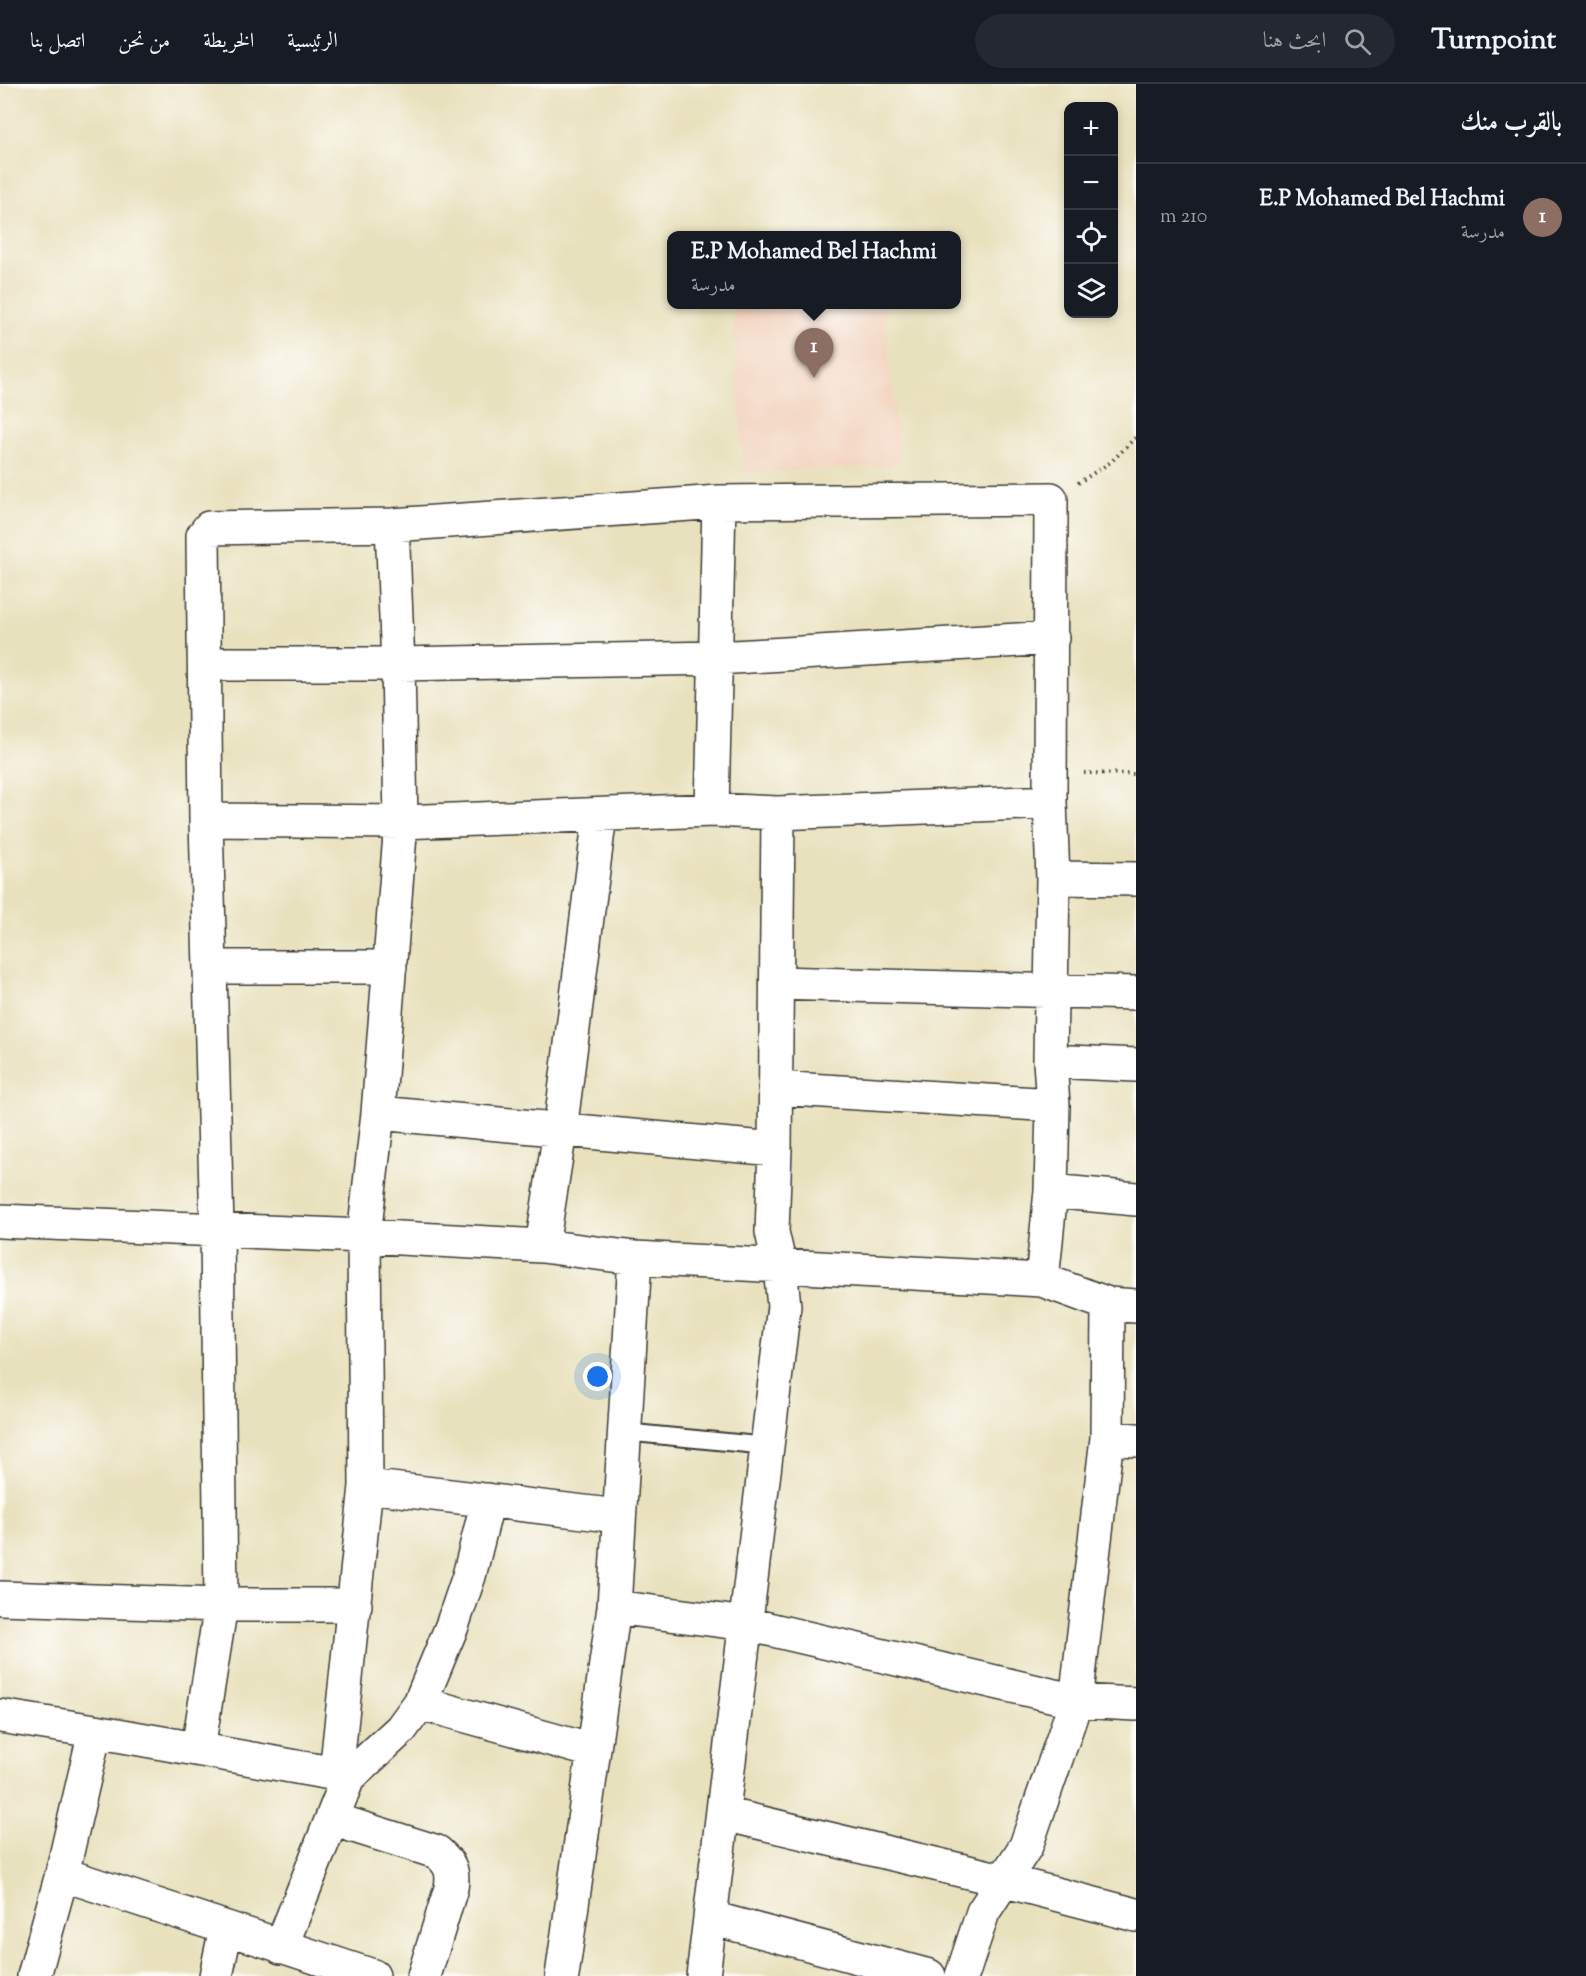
<!DOCTYPE html>
<html lang="ar">
<meta charset="utf-8">
<style>
body{margin:0;font-family:"Sorts Mill Goudy",Amiri,serif;background:#242831;color:#f1f3f6;direction:rtl}
.controls{position:absolute;right:18px;top:18px;display:grid;overflow:hidden;border-radius:12px;box-shadow:0 3px 9px #0003}
.controls button{width:54px;height:54px;display:grid;place-items:center;padding:0;border:0;border-bottom:2px solid #363941;background:#171b24;color:#f1f3f6;font:30px sans-serif}
.you{position:absolute;left:598px;top:1293px;width:21px;height:21px;margin:-15px;border:4px solid #fff;border-radius:50%;background:#1a73e8;box-shadow:0 0 0 9px #1a73e833}
.badge{display:grid;place-items:center;width:39px;height:39px;border-radius:50%;background:#2563eb;color:#fff;font-size:20px;font-weight:700}
.pin{position:absolute;translate:-50% -50px;filter:drop-shadow(0 2px 3px #0008)}
.pin::after{content:'';position:absolute;top:32px;width:21px;height:18px;background:inherit;clip-path:polygon(0 0,100% 0,50% 100%)}
.popup{position:absolute;left:667px;top:147px;width:294px;height:78px;box-sizing:border-box;display:grid;place-content:center;border-radius:12px;background:#171b24;filter:drop-shadow(0 2px 4px #0005);font-size:20px;white-space:nowrap;color:#9ea1a6}
.popup b{font-size:22px;color:#f1f3f6}
.popup::after{content:'';position:absolute;left:50%;top:100%;margin-left:-12px;border:12px solid transparent;border-top-color:#171b24}
.list{margin:0;padding:0;list-style:none}
h2{display:flex;justify-content:space-between;align-items:center;height:78px;margin:0;padding:0 24px;font-size:26px}
h2 small{font-size:20px;font-weight:400;color:#9ea1a6}
.list li{display:grid;grid-template-columns:39px 1fr auto;gap:18px;align-items:center;box-sizing:border-box;height:108px;padding:0 24px;border-top:2px solid #363941}
.list b{display:block;font-size:22px;white-space:nowrap}
.list p{margin:0;font-size:20px;white-space:nowrap;color:#9ea1a6}
.list em{font-size:20px;font-style:normal;color:#9ea1a6}
.icon{flex:none;width:33px;height:33px;fill:none;stroke:currentColor;stroke-width:2;stroke-linecap:round;stroke-linejoin:round}
.map{position:relative;flex:none;width:1136px;height:1892px;overflow:hidden;direction:ltr}
header{display:flex;align-items:center;gap:36px;box-sizing:border-box;height:84px;padding:0 30px;background:#171b24;border-bottom:2px solid #363941}
header strong{font-size:28px}
nav{display:flex;gap:33px;margin-inline-start:auto;font-size:21px}
.search{width:420px;height:54px;background:#242831;display:flex;align-items:center;gap:15px;box-sizing:border-box;padding:0 21px;border-radius:33px;color:#9ea1a6;font-size:22px}
main{display:flex}
aside{flex:1;background:#171b24}
.map>svg:first-child{display:block}
.built{fill:#f3d4bf}
.lines{fill:none;stroke-linecap:round;stroke-linejoin:round}
.service-casing{stroke:#3b3a34;stroke-width:20}
.minor-casing{stroke:#3b3a34;stroke-width:36}
.path{stroke:#3b3a34;stroke-width:4;stroke-dasharray:1.5 4.5;stroke-linecap:butt}
.service{stroke:#fff;stroke-width:16}
.minor{stroke:#fff;stroke-width:33}
</style>
<header>
<strong>Turnpoint</strong>
<div class="search"><svg class="icon" aria-label="search" viewBox="0 0 24 24"><circle cx="10" cy="10" r="6"/><path d="M15 15l6 6"/></svg>ابحث هنا</div>
<nav><a>الرئيسية</a><a>الخريطة</a><a>من نحن</a><a>اتصل بنا</a></nav>
</header>
<main>
<aside>
<h2>بالقرب منك<small></small></h2>
<ul class="list">
<li><span class="badge" style="background:#8d6e63">1</span><div><b>E.P Mohamed Bel Hachmi</b><p>مدرسة</p></div><em>210 m</em></li>
</ul>
</aside>
<div class="map">
<svg width="1136" height="1892" viewBox="0 0 1136 1892">
<rect width="100%" height="100%" fill="#fdfcf7"/>
<filter id="ink" filterUnits="userSpaceOnUse"><feTurbulence type="fractalNoise" baseFrequency=".0167" numOctaves="2"/><feDisplacementMap in="SourceGraphic" scale="12" xChannelSelector="R" yChannelSelector="G"/><feConvolveMatrix kernelMatrix="1 2 1 2 8 2 1 2 1" color-interpolation-filters="sRGB"/></filter>
<filter id="wash" filterUnits="userSpaceOnUse"><feTurbulence type="fractalNoise" baseFrequency=".008" numOctaves="4" result="noise"/><feDisplacementMap in="SourceGraphic" scale="24" xChannelSelector="R" yChannelSelector="G"/><feGaussianBlur stdDeviation="1.35" result="paint"/><feColorMatrix in="noise" values="0 0 0 0 0 0 0 0 0 0 0 0 0 0 0 0 0 1.4 0 .05"/><feComposite in="paint" operator="in"/></filter>
<g filter="url(#wash)">
<rect width="100%" height="100%" fill="#e8e1bd"/>
<!-- built -->
<path class="built" d="M 733,221 L 884,221 L 900,381 L 743,389 Z"/>
</g>
<g filter="url(#ink)">
<g class="lines">
<!-- service casing -->
<g class="service-casing">
<path id="service" d="M 624,1348 L 768,1362"/>
</g>
<!-- minor casing -->
<g class="minor-casing">
<path id="minor" d="M 205,580 L 398,580 L 717,574 L 1052,554
M 712,726 L 719,418
M 206,736 L 401,738 L 712,726 L 778,729 L 1050,718
M 1053,794 L 1136,795
M 210,883 L 390,883
M 777,899 L 1136,909
M 1050,977 L 1136,981
M 775,1004 L 1053,1021
M 378,1029 L 775,1065
M 1051,1107 L 1136,1115
M 0,1137 L 364,1152 L 542,1162 L 635,1174 L 1042,1196 L 1108,1220 L 1107,1354 L 1076,1617 L 1026,1762 L 983,1828 L 962,1892
M 542,1162 L 560,1047 L 600,731
M 1108,1220 L 1136,1222
M 1107,1354 L 1136,1356
M 366,1402 L 618,1432
M 0,1514 L 221,1521 L 355,1521
M 614,1523 L 747,1540 L 1076,1617 L 1136,1620
M 420,1619 L 593,1667
M 0,1632 L 95,1647 L 62,1790 L 34,1892
M 95,1647 L 336,1690 L 348,1694
M 198,1665 L 221,1521 L 217,1145 L 206,736 L 203,452 L 209,444 L 392,441 L 719,418 L 1051,415 L 1050,718 L 1053,794 L 1050,977 L 1053,1021 L 1051,1107 L 1042,1196
M 336,1690 L 366,1402 L 364,1152 L 378,1029 L 401,738 L 398,580 L 392,441
M 724,1730 L 1002,1796 L 1136,1831
M 332,1735 L 437,1768 C 450,1779 454,1787 451,1804 L 424,1892
M 62,1790 L 373,1892
M 711,1834 L 929,1892
M 281,1863 L 348,1694 L 401,1645 L 420,1619 L 452,1542 L 469,1492 L 488,1416
M 216,1892 L 226,1844
M 562,1892 L 614,1523 L 635,1174
M 703,1892 L 784,1222 L 780,1183 L 772,1148 L 775,1065 L 778,729"/>
</g>
<!-- path -->
<path class="path" d="M 1078,399 L 1111,378 L 1136,353
M 1084,689 L 1136,690"/>
<!-- service -->
<use href="#service" class="service"/>
<!-- minor -->
<use href="#minor" class="minor"/>
</g>
</g>
</svg>
<div class="controls">
<button>+</button>
<button>−</button>
<button><svg class="icon" aria-label="locate" viewBox="0 0 24 24"><circle cx="12" cy="12" r="6"/><path d="M12 2v4M12 18v4M2 12h4M18 12h4"/></svg></button>
<button><svg class="icon" aria-label="layers" viewBox="0 0 24 24"><path d="M12 4l9 5-9 5-9-5zM3 14l9 5 9-5"/></svg></button>
</div>
<div class="you"></div>
<div class="pin badge" style="left:814px;top:294px;background:#8d6e63">1</div>
<div class="popup"><b>E.P Mohamed Bel Hachmi</b>مدرسة</div>
</div>
</main>
